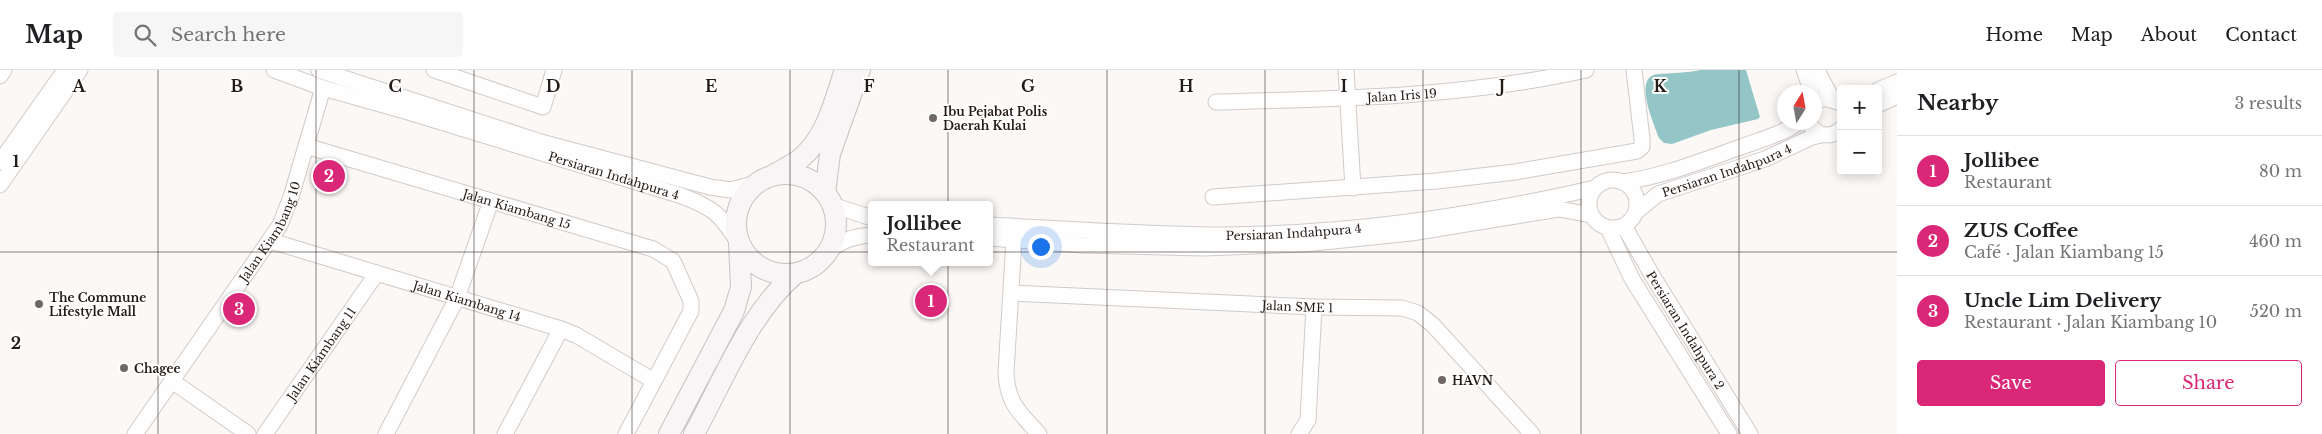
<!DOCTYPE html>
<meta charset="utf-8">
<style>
body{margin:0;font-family:"Libre Baskerville",serif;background:#f6f6f6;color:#202124}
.controls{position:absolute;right:15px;top:15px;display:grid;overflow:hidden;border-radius:5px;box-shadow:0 2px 12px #0003}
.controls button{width:45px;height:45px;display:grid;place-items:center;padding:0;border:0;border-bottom:1px solid #e0e0e0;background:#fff;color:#202124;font:25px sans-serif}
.compass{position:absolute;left:1777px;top:15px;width:45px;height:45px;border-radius:50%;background:#fff;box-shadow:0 2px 12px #0003;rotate:11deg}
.you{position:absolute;left:1040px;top:176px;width:18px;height:18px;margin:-12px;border:4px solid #fff;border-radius:50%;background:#1a73e8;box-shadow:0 0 0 8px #1a73e833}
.badge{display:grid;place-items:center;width:32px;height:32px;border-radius:50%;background:#db2777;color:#fff;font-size:16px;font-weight:700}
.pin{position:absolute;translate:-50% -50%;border:2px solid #fff;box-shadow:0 1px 5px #0006}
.popup{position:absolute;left:868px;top:131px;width:125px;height:65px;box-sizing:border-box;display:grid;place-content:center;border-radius:5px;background:#fff;filter:drop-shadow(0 1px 4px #0005);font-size:16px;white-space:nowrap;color:#757577}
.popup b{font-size:19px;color:#202124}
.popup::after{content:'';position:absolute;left:50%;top:100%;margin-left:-10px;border:10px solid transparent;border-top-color:#fff}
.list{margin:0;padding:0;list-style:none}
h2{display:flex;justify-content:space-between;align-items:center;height:65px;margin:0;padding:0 20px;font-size:21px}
h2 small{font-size:16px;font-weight:400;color:#757577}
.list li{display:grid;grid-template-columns:32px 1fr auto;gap:15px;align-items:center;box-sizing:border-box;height:70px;padding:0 20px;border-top:1px solid #e0e0e0}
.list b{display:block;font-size:19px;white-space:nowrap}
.list p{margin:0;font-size:16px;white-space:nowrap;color:#757577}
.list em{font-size:16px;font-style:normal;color:#757577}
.actions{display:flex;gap:10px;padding:15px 20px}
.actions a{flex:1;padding:11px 0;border:1px solid #db2777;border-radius:5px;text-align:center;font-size:18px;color:#db2777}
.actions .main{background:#db2777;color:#fff}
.icon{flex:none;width:28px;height:28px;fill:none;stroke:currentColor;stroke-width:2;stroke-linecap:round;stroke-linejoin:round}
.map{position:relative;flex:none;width:1897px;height:364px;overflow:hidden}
header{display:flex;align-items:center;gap:30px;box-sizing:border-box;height:70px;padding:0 25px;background:#fff;border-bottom:1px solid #e0e0e0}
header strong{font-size:24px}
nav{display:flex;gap:28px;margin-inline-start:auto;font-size:18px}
.search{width:350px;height:45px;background:#f6f6f6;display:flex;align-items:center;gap:12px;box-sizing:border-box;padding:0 18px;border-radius:5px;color:#757577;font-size:19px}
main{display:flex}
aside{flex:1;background:#fff}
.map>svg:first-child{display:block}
.water{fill:#94c6c7}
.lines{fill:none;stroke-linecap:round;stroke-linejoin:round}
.minor-casing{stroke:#d1cbc8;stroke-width:17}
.major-casing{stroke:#c9c1c1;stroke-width:22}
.minor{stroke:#fefefe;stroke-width:15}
.major{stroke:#f9f5f6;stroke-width:20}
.grid{fill:none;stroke:#241a16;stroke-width:1;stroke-opacity:0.55}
.poi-dot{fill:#6f6864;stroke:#fff;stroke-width:2}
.labels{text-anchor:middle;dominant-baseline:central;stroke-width:4;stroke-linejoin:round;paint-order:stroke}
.street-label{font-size:12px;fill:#241a16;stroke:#fff}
.poi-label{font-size:12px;font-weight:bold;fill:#241a16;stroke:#fff;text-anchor:start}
.grid-label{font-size:16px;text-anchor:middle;font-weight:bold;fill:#241a16;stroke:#fff;stroke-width:4;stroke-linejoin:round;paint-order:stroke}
</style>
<header>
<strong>Map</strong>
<div class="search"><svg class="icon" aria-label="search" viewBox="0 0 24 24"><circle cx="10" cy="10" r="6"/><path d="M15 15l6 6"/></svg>Search here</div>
<nav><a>Home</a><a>Map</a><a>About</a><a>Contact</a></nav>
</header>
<main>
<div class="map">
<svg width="1897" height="364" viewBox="0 0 1897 364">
<rect width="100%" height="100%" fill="#fbf8f6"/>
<!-- water -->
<path class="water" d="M 1701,0 L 1746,0 L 1760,47 L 1758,49 L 1711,60 L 1672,74 L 1664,73 L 1659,68 C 1654,53 1632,6 1658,4 C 1673,3 1686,3 1701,0 Z"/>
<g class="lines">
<!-- minor casing -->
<g class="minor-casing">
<g id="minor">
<path id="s1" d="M 274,0 L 323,18 L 405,41 L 682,126 C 716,139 719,144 739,173"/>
<path d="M 319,0 L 541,72 L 710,117 L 731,120 L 757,113"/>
<path d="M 434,0 L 543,37 L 554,0"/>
<path d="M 1346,0 L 1353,118"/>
<path d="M 1804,0 L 1812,22"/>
<path d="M 1817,0 L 1832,29"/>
<path d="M 0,6 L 4,0"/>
<path d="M 1878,20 L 1897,12"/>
<path id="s2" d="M 1216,32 C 1339,29 1466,27 1586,0"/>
<path d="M 1814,33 L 1824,28 L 1838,32"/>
<path d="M 1878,35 L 1897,26"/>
<path d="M 1809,52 C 1815,66 1830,69 1841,59"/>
<path id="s3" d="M 306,76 L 653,179 L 673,191 L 691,231 L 691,241 L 626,364"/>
<path d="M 0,92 L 65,0"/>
<circle cx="1613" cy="134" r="24"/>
<path d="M 1622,112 C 1662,107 1703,90 1741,77 C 1760,70 1782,64 1799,52"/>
<path d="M 0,115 L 80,0"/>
<path d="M 1213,127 L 1437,111 L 1515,102 L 1637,81 L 1642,77 L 1642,69 L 1634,0"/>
<path d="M 832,135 L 872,148"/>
<path id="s4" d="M 1636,142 L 1658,124 L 1765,89 L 1812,67 L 1822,65"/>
<path id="s5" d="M 990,155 C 1068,159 1146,165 1224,165 C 1348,164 1474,146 1595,118"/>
<path id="s6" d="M 1624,156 L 1652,205 L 1750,364"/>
<path d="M 1608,158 L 1632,209 L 1729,364"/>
<path d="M 990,168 L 1082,175 L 1204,178 L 1304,174 L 1411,163 L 1559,139 L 1591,145"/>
<path d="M 1014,170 L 1006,302 C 1007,333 1019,342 1039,364"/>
<path id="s7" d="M 271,171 L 561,259 L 576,265 L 654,311"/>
<path d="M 827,183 C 840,171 853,166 872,165"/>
<path id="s8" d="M 1012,223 L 1314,237 L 1402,238 L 1418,243 L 1433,255 L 1532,364"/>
<path d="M 172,311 L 248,364"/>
<path id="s9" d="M 135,364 L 280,155 L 291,127 L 323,18"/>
<path id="s10" d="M 265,364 L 377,203"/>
<path d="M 386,364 L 457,228 L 491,131"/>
<path d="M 505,364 L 561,259"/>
<path d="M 1299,364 L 1308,350 L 1314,237"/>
</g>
</g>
<!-- major casing -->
<g class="major-casing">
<path id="major" d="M736 154a50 50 0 1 1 100 0a50 50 0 1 1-100 0Z
M 773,105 C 782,100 792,95 800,89 C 827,67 834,31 845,0
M 825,123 L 830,84 L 860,0
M 669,364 L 734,241 L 741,217 L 739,173
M 694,364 C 723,311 749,243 796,203"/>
</g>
<!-- minor -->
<use href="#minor" class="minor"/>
<!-- major -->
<use href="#major" class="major"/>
</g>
<!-- grid -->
<path class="grid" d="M 158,0 L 158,364M 316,0 L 316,364M 474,0 L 474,364M 632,0 L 632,364M 790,0 L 790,364M 948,0 L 948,364M 1107,0 L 1107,364M 1265,0 L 1265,364M 1423,0 L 1423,364M 1581,0 L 1581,364M 1739,0 L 1739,364M 0,182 L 1897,182"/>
<!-- markers -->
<g class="poi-dot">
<circle cx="933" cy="48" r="5"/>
<circle cx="39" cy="234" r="5"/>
<circle cx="124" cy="298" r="5"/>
<circle cx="1442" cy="310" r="5"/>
</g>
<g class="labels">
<!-- street labels -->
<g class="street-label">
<text stroke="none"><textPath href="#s2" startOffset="186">Jalan Iris 19</textPath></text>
<text stroke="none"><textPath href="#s4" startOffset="101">Persiaran Indahpura 4</textPath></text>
<text stroke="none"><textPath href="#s1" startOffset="356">Persiaran Indahpura 4</textPath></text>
<text stroke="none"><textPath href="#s3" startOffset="220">Jalan Kiambang 15</textPath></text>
<text stroke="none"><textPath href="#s5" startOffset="304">Persiaran Indahpura 4</textPath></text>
<text stroke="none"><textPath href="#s9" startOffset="244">Jalan Kiambang 10</textPath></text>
<text stroke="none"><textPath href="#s7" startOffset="205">Jalan Kiambang 14</textPath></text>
<text stroke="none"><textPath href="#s8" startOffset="286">Jalan SME 1</textPath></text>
<text stroke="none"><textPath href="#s6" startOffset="121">Persiaran Indahpura 2</textPath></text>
<text stroke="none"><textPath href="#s10" startOffset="98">Jalan Kiambang 11</textPath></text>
</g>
<!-- poi labels -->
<g class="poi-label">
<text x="943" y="41">Ibu Pejabat Polis<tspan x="943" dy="14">Daerah Kulai</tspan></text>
<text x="49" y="227">The Commune<tspan x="49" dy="14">Lifestyle Mall</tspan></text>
<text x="134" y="298">Chagee</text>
<text x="1452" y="310">HAVN</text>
</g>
</g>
<g class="grid-label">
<text x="79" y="22">A</text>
<text x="237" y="22">B</text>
<text x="395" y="22">C</text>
<text x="553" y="22">D</text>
<text x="711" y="22">E</text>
<text x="869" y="22">F</text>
<text x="1028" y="22">G</text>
<text x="1186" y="22">H</text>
<text x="1344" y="22">I</text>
<text x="1502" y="22">J</text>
<text x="1660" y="22">K</text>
<text x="16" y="97">1</text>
<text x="16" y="279">2</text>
</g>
</svg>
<div class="controls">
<button>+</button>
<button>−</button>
</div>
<svg class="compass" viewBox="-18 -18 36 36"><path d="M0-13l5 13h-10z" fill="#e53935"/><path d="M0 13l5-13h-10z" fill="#757577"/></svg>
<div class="you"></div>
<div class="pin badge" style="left:931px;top:231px">1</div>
<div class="popup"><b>Jollibee</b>Restaurant</div>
<div class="pin badge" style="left:329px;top:106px">2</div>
<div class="pin badge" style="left:239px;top:239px">3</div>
</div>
<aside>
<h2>Nearby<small>3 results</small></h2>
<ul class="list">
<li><span class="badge">1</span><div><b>Jollibee</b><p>Restaurant</p></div><em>80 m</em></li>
<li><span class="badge">2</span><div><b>ZUS Coffee</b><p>Café · Jalan Kiambang 15</p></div><em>460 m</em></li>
<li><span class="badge">3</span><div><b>Uncle Lim Delivery</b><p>Restaurant · Jalan Kiambang 10</p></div><em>520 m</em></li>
</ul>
<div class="actions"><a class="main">Save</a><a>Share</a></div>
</aside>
</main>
